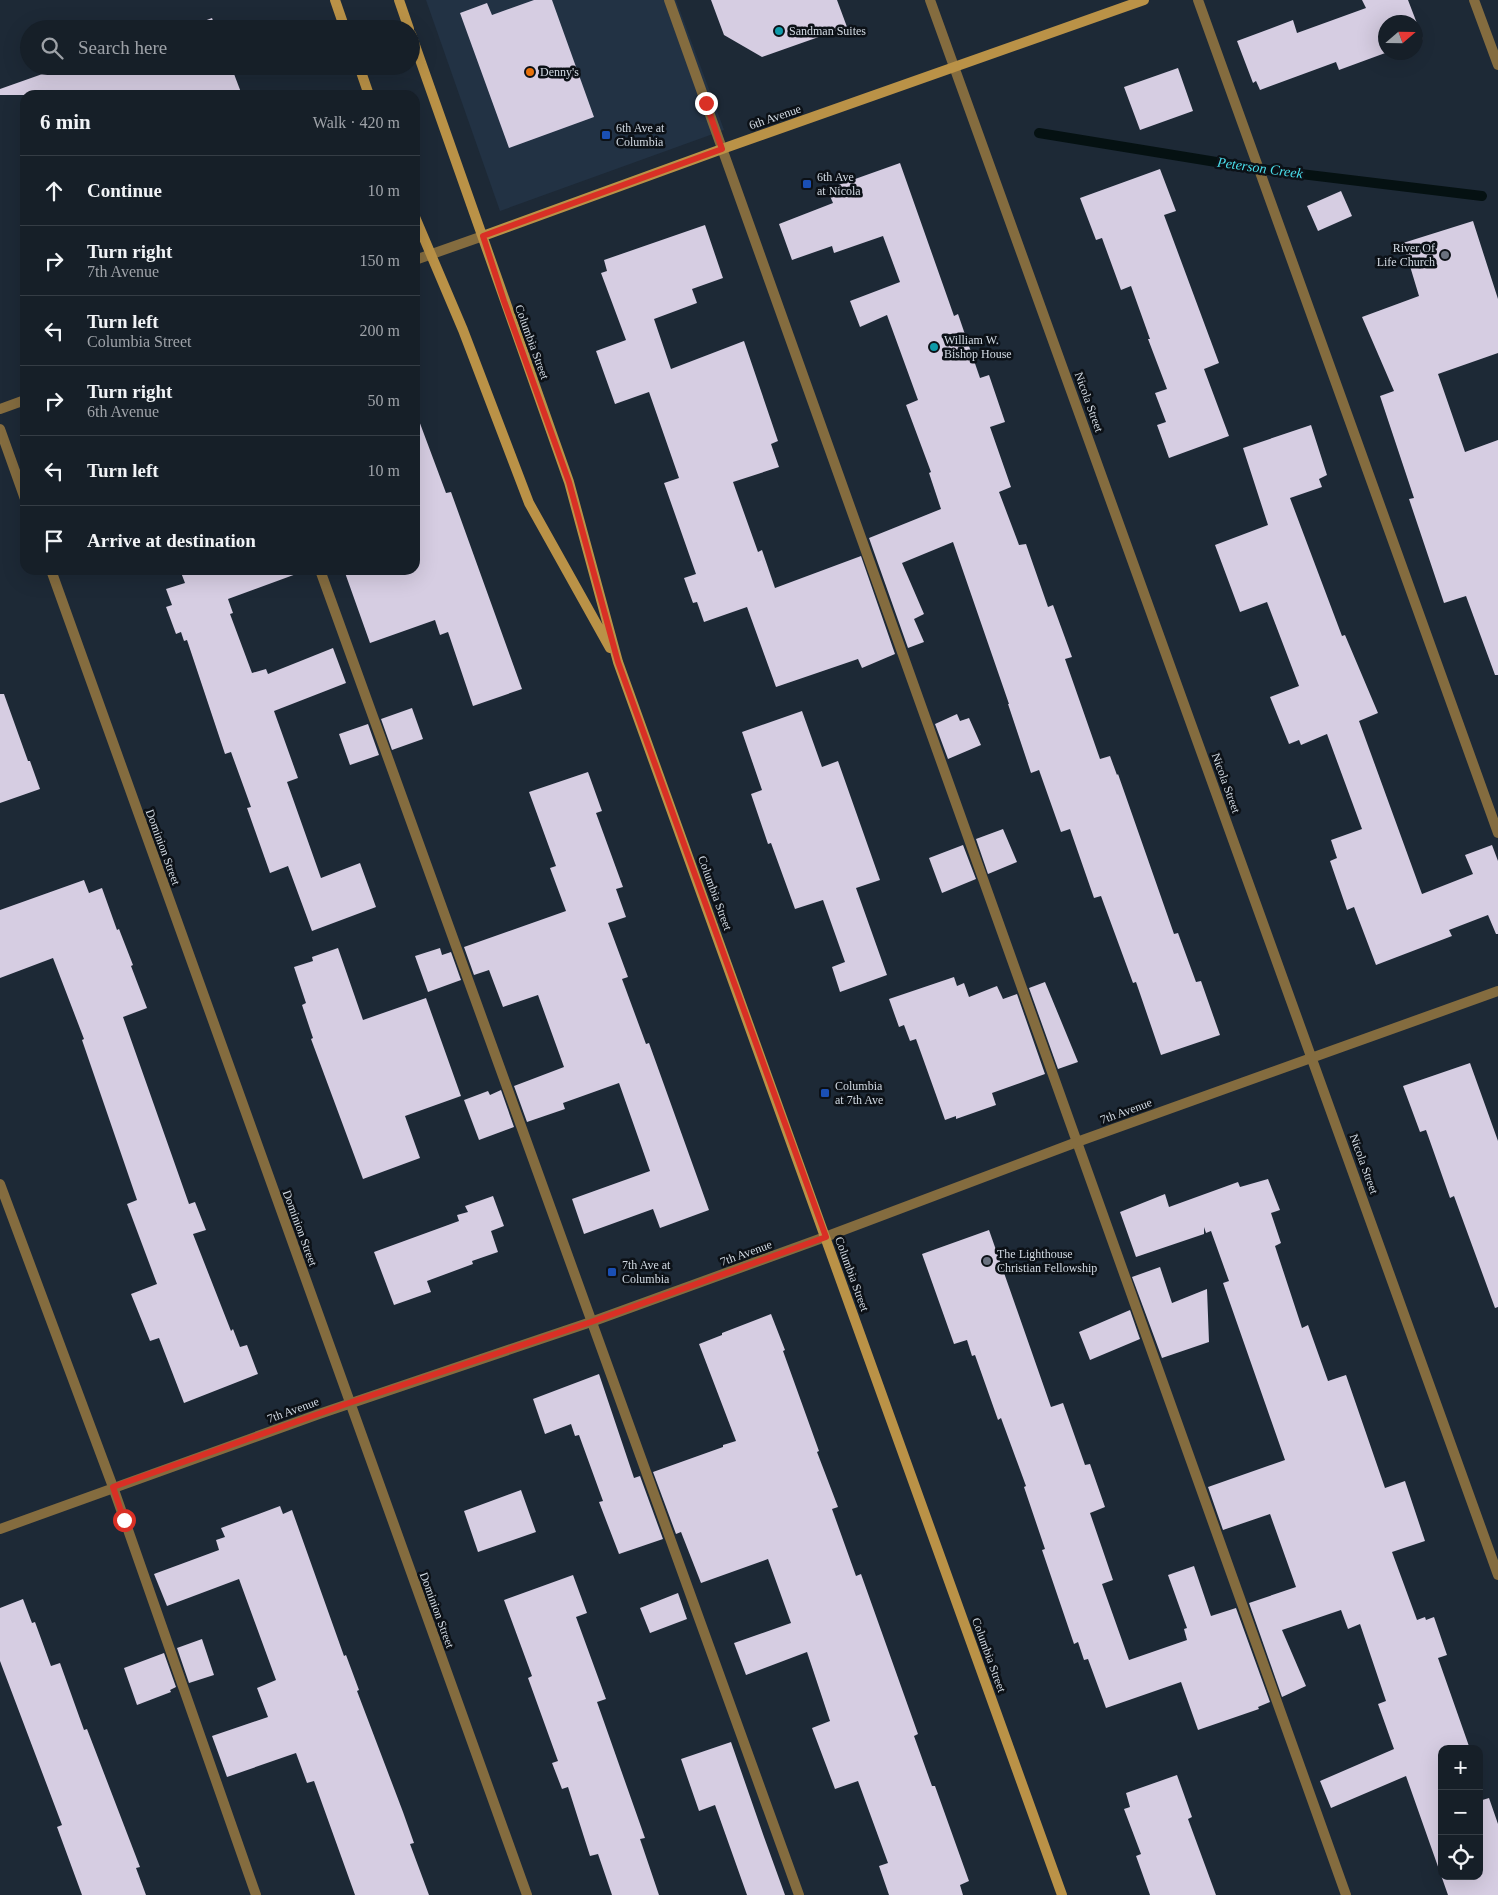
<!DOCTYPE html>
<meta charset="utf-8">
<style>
body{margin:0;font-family:Georgia,serif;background:#232c34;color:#f1f3f6}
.controls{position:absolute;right:15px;bottom:15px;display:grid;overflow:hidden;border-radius:10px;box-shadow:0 5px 20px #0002}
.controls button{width:45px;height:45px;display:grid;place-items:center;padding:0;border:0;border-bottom:1px solid #353d45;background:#161f28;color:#f1f3f6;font:25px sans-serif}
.compass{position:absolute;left:1378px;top:15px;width:45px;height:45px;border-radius:50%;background:#161f28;box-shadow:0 5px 20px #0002;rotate:70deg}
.stop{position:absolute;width:15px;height:15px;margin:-11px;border:4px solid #d93025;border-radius:50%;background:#fff}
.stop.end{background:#d93025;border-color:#fff;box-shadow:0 1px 5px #0008}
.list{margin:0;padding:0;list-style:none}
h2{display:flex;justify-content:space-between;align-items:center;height:65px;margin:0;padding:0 20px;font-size:21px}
h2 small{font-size:16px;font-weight:400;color:#9ea2a8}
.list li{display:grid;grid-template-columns:32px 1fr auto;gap:15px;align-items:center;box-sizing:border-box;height:70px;padding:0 20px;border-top:1px solid #353d45}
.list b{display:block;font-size:19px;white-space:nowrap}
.list p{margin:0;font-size:16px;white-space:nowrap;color:#9ea2a8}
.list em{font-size:16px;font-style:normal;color:#9ea2a8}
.icon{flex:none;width:28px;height:28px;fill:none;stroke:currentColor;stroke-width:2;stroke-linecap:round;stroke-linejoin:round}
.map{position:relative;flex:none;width:1498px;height:1895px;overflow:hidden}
.search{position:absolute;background:#161f28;box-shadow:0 5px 20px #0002;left:20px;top:20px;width:400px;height:55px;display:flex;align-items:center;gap:12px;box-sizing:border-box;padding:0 18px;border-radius:28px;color:#9ea2a8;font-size:19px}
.panel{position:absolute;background:#161f28;box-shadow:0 5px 20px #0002;left:20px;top:90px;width:400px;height:485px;border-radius:15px}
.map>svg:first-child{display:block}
.built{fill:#223244}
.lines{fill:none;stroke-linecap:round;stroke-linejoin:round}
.stream{stroke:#051112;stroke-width:10}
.building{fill:#d6cde2}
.service{stroke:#846c3f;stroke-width:10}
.minor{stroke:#846c3f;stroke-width:10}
.tertiary{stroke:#846c3f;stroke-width:10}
.secondary{stroke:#ba9247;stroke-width:10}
.route{stroke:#d93025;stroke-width:6}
.culture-dot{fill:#0f9aa8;stroke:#0c1117;stroke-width:2}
.food-dot{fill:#e8710a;stroke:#0c1117;stroke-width:2}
.transit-dot{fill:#1a4fb4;stroke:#0c1117;stroke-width:2}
.worship-dot{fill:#6b7280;stroke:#0c1117;stroke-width:2}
.labels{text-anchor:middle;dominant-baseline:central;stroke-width:5;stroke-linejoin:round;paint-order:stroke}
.poi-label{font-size:12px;fill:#d3dbe4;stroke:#0c1117;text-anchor:start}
.street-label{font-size:12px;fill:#d3dbe4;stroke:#0c1117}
.water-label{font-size:14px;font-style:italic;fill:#4adeeb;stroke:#0c1117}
</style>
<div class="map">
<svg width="1498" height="1895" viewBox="0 0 1498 1895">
<rect width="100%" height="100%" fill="#1d2936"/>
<!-- built -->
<path class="built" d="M 426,0 L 676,0 L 724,130 L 500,211 Z"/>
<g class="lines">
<!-- stream -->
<path class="stream" d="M 1039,133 L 1259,169 L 1482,196"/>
</g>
<!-- building -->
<path class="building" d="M 534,0 L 552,0 L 594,117 L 509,148 L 460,13 L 487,3 L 492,15 Z
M 711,0 L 837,0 L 847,27 L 762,57 L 724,35 Z
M 1362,0 L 1408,0 L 1423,39 L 1416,42 L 1416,22 L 1386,22 L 1386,52 L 1388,52 L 1339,70 L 1336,62 L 1260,90 L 1256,81 L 1253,83 L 1237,41 L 1293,20 L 1297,33 L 1366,8 Z
M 212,18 L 216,29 L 183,29 Z
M 65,66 L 231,66 L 242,95 L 0,95 L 0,89 Z
M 1178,68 L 1193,111 L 1140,130 L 1124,87 Z
M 900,163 L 954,316 L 958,314 L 980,378 L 989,375 L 1005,422 L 990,427 L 1011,487 L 999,492 L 1019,545 L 1026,544 L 1048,607 L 1053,605 L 1072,657 L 1065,659 L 1100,759 L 1110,756 L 1117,775 L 1118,774 L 1174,934 L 1178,933 L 1196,982 L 1201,981 L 1220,1035 L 1161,1055 L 1136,982 L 1133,983 L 1101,896 L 1094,898 L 1070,829 L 1061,832 L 1039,770 L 1031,773 L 1008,704 L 1009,704 L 953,542 L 902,563 L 924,614 L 914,619 L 924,642 L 908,648 L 869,538 L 941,509 L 929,473 L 931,472 L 906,405 L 918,400 L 887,315 L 860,327 L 850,301 L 900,282 L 883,236 L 834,253 L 832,246 L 792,260 L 779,224 L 833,203 L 827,189 Z
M 1160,169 L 1176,211 L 1164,215 L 1219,363 L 1204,369 L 1229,436 L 1169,458 L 1157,425 L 1166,422 L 1155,393 L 1167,389 L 1148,339 L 1150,339 L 1131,286 L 1121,290 L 1102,238 L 1096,240 L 1080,198 Z
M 1341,191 L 1352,216 L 1318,231 L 1307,206 Z
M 1473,221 L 1498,299 L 1498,353 L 1438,374 L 1465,452 L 1498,440 L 1498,675 L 1495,675 L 1466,596 L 1444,603 L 1409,499 L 1414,498 L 1380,396 L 1394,391 L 1362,317 L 1419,296 L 1403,243 Z
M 705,225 L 723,278 L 692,289 L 697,303 L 654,319 L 671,369 L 744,341 L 778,441 L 771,444 L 779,467 L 733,482 L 758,552 L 762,550 L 775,588 L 861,556 L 895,654 L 862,668 L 858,659 L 776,687 L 747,607 L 704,622 L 697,602 L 693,603 L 684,578 L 696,574 L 664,483 L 679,478 L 649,392 L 615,404 L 596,351 L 626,340 L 601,273 L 607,271 L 604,260 Z
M 418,418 L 446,493 L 451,492 L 522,689 L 473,706 L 448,632 L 440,635 L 435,620 L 370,643 L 344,570 L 415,570 L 415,419 Z
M 1311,425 L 1327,475 L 1319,479 L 1322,487 L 1290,498 L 1342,636 L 1345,635 L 1378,713 L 1359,721 L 1422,894 L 1473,874 L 1465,855 L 1492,845 L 1498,861 L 1498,934 L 1496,934 L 1488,915 L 1449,930 L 1452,936 L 1376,965 L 1354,907 L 1347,910 L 1330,861 L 1337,858 L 1331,840 L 1362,829 L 1327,734 L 1301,745 L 1299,740 L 1289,744 L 1270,697 L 1299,686 L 1267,602 L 1240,612 L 1215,545 L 1268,525 L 1243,448 Z
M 180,570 L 298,570 L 299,573 L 228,599 L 233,613 L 230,614 L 252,673 L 266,669 L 268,674 L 333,648 L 346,683 L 274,711 L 298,778 L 287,782 L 321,878 L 360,863 L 376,907 L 312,931 L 288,866 L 270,873 L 247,808 L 251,807 L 231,752 L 225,754 L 187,640 L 184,641 L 181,632 L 176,634 L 166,607 L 172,605 L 166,589 L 185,583 Z
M 0,694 L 4,694 L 28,761 L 30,761 L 40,789 L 0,803 Z
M 412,708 L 423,739 L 392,750 L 381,719 Z
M 802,711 L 822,767 L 838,761 L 880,880 L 856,888 L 887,975 L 840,992 L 832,967 L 845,962 L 823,900 L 795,909 L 771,843 L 768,844 L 751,794 L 762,790 L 742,732 Z
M 957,714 L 960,721 L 969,718 L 981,745 L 948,759 L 935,724 Z
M 368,724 L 379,755 L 350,765 L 339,734 Z
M 588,772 L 602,811 L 596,813 L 623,887 L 616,889 L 626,917 L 608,923 L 628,977 L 622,979 L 646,1044 L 649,1043 L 709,1210 L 660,1228 L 653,1209 L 584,1234 L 572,1199 L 650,1171 L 619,1083 L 563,1103 L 565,1109 L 527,1122 L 514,1086 L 564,1067 L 538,995 L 503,1007 L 489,970 L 474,975 L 464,947 L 566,911 L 550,868 L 556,866 L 529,792 Z
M 1003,829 L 1017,862 L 988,874 L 976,839 Z
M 963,845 L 976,879 L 942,893 L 929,858 Z
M 84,880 L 89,893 L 102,888 L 117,930 L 119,929 L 133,965 L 131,966 L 147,1008 L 123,1017 L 189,1204 L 195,1202 L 206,1230 L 193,1234 L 231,1331 L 233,1329 L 240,1347 L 247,1345 L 258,1374 L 184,1403 L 159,1338 L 150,1341 L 131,1294 L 157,1284 L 127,1204 L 137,1200 L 82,1040 L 84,1039 L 53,958 L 0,978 L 0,910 Z
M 338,948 L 363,1020 L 426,998 L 461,1096 L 405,1116 L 420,1158 L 363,1179 L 311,1039 L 313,1038 L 302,1005 L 306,1003 L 294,967 L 313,961 L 312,957 Z
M 440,948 L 442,955 L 451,952 L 461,980 L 428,992 L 415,956 Z
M 954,977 L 957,986 L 964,983 L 969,997 L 997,986 L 1003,999 L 1017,994 L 1045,1074 L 992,1093 L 996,1105 L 956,1119 L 956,1116 L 945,1120 L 916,1039 L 910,1041 L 904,1025 L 899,1027 L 889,999 Z
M 1045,982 L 1078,1062 L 1058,1069 L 1029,988 Z
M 1470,1063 L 1498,1141 L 1498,1307 L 1495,1308 L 1454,1196 L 1450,1198 L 1426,1130 L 1420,1132 L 1403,1086 Z
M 501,1090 L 514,1127 L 479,1140 L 464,1100 L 488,1091 L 490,1095 Z
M 1268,1179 L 1280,1210 L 1271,1213 L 1281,1243 L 1275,1246 L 1302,1328 L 1308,1325 L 1328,1381 L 1346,1375 L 1385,1488 L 1405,1481 L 1425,1541 L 1392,1552 L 1417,1620 L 1425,1617 L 1426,1620 L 1434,1617 L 1447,1655 L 1438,1658 L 1470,1749 L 1442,1749 L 1442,1876 L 1479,1876 L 1479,1801 L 1489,1798 L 1498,1824 L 1498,1895 L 1448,1895 L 1406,1776 L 1331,1808 L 1320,1781 L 1394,1749 L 1378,1704 L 1386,1701 L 1360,1624 L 1348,1629 L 1341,1610 L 1282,1630 L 1306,1686 L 1282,1697 L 1249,1603 L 1296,1587 L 1270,1514 L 1223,1530 L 1208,1487 L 1285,1460 L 1223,1283 L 1229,1281 L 1211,1231 L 1206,1233 L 1204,1227 L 1204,1234 L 1136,1257 L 1120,1212 L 1165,1194 L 1169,1207 L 1238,1182 L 1240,1187 Z
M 493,1196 L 504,1226 L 491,1231 L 498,1252 L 472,1261 L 473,1264 L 427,1281 L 431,1292 L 394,1305 L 374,1252 L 459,1221 L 457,1215 L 468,1212 L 465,1206 Z
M 989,1230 L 1051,1407 L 1063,1403 L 1085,1465 L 1090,1464 L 1105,1507 L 1090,1513 L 1113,1580 L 1102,1584 L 1129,1660 L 1187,1640 L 1184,1629 L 1187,1628 L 1168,1575 L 1194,1566 L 1211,1616 L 1236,1608 L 1270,1702 L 1258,1707 L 1259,1709 L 1198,1730 L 1181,1682 L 1106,1708 L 1088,1659 L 1084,1660 L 1078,1642 L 1074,1644 L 1042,1550 L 1045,1549 L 1024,1487 L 1026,1486 L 1001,1418 L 998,1420 L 975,1355 L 972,1356 L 967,1340 L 954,1344 L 922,1254 Z
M 1160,1267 L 1172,1303 L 1207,1289 L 1209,1342 L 1162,1358 L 1132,1277 Z
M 1130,1310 L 1140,1339 L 1090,1360 L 1079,1332 Z
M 771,1314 L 785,1350 L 783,1351 L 819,1451 L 817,1452 L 838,1507 L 832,1509 L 856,1576 L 861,1574 L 918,1734 L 914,1736 L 932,1786 L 935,1786 L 969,1881 L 960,1885 L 963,1895 L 889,1895 L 879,1866 L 888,1863 L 858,1781 L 835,1789 L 812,1728 L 830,1721 L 807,1652 L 746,1675 L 734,1643 L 791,1623 L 768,1559 L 701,1583 L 681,1532 L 676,1534 L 653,1472 L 723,1447 L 723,1445 L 736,1441 L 699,1344 L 722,1335 L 722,1333 Z
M 599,1374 L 634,1478 L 640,1476 L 663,1539 L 619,1554 L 599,1502 L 603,1501 L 579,1435 L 575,1436 L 571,1424 L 545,1434 L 533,1399 Z
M 521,1490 L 536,1532 L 478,1552 L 464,1511 Z
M 280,1506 L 283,1514 L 292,1510 L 344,1656 L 346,1655 L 359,1690 L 357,1691 L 403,1812 L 414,1843 L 410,1844 L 429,1895 L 355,1895 L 314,1781 L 307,1783 L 296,1753 L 227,1777 L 212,1736 L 268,1717 L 257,1688 L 276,1680 L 239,1579 L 167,1606 L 154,1574 L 219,1550 L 216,1540 L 225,1537 L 221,1528 Z
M 573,1575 L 587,1613 L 576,1617 L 606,1699 L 597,1702 L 645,1838 L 640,1839 L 659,1895 L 612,1895 L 598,1854 L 590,1856 L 568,1787 L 562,1789 L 552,1763 L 558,1761 L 528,1678 L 532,1676 L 504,1600 Z
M 678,1593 L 687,1619 L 650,1633 L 640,1608 Z
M 23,1599 L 32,1623 L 35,1622 L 51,1666 L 60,1663 L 84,1730 L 87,1729 L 140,1867 L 136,1868 L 146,1895 L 82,1895 L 57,1827 L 62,1825 L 0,1661 L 0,1608 Z
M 202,1639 L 214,1675 L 189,1683 L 177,1648 Z
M 164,1653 L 176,1687 L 170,1690 L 171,1692 L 137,1705 L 124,1668 Z
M 731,1742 L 764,1837 L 785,1895 L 747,1895 L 715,1805 L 699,1811 L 681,1759 Z
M 1177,1775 L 1192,1817 L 1188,1819 L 1216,1895 L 1150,1895 L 1136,1856 L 1141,1854 L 1124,1809 L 1130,1807 L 1126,1793 Z"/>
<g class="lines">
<!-- service -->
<path class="service" d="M 669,0 L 1346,1895
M 1198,0 L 1498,833
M 320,570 L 799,1895
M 0,1184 L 113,1487 L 256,1895"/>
<!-- minor -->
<path class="minor" d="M 930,0 L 1498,1575
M 1474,0 L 1498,65
M 0,429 L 25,499
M 51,570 L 527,1895
M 0,1529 L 319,1414 L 591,1322 L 825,1237 L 1077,1142 L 1498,991"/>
<!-- tertiary -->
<path class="tertiary" d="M 415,260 L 483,236
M 0,409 L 25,400"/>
<!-- secondary -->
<path class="secondary" d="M 335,0 L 345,29
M 399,0 L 409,29
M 411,34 L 569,482 L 618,662 L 1062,1895
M 359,66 L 369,95
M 415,217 L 463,330 L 529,503 L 610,648
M 483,236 L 722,149 L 1144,0"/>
</g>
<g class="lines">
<!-- route -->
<path class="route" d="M 124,1520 L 113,1487 L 349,1403 L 591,1322 L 826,1237 L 618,662 L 569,482 L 504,301 L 483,236 L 722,149 L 706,103"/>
</g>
<!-- markers -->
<g class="culture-dot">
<circle cx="779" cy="31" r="5"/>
<circle cx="934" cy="347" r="5"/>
</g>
<circle class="food-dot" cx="530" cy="72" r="5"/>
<g class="transit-dot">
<rect x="601" y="130" width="10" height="10" rx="2.5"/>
<rect x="802" y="179" width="10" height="10" rx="2.5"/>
<rect x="820" y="1088" width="10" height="10" rx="2.5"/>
<rect x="607" y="1267" width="10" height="10" rx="2.5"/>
</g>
<g class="worship-dot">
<circle cx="1445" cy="255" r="5"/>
<circle cx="987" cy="1261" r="5"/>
</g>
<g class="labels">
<!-- poi labels -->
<g class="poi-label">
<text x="789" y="31">Sandman Suites</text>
<text x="540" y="72">Denny's</text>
<text x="616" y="128">6th Ave at<tspan x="616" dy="14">Columbia</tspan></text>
<text x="817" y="177">6th Ave<tspan x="817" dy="14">at Nicola</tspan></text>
<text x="1435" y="248" text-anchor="end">River Of<tspan x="1435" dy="14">Life Church</tspan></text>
<text x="944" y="340">William W.<tspan x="944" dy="14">Bishop House</tspan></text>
<text x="835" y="1086">Columbia<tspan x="835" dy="14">at 7th Ave</tspan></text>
<text x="997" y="1254">The Lighthouse<tspan x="997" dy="14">Christian Fellowship</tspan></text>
<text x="622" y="1265">7th Ave at<tspan x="622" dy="14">Columbia</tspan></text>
</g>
<!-- street labels -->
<g class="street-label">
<text transform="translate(775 117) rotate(-19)">6th Avenue</text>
<text transform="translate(532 342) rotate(70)">Columbia Street</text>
<text transform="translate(1089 402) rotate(70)">Nicola Street</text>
<text transform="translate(1226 783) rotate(70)">Nicola Street</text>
<text transform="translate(163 847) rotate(70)">Dominion Street</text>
<text transform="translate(715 893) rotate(70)">Columbia Street</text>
<text transform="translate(1126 1111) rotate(-20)">7th Avenue</text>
<text transform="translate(1364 1164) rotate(70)">Nicola Street</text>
<text transform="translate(300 1228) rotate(70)">Dominion Street</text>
<text transform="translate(746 1253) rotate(-20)">7th Avenue</text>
<text transform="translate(852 1274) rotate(70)">Columbia Street</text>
<text transform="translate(293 1410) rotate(-20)">7th Avenue</text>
<text transform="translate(437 1610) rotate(70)">Dominion Street</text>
<text transform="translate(989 1655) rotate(70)">Columbia Street</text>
</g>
<!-- water labels -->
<g class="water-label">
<text transform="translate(1260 168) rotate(8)">Peterson Creek</text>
</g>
</g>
</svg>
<div class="controls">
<button>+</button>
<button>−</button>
<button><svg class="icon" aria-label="locate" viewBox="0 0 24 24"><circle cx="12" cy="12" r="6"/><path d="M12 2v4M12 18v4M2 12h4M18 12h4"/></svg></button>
</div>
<svg class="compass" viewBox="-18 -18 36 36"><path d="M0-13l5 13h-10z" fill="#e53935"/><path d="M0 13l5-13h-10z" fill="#9ea2a8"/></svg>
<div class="stop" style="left:124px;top:1520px"></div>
<div class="stop end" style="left:706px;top:103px"></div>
<div class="search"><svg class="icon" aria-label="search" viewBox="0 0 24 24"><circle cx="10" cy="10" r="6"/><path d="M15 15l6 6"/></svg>Search here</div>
<section class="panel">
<h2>6 min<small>Walk · 420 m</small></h2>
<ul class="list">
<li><svg class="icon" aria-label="ahead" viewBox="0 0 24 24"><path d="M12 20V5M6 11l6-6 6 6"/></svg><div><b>Continue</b></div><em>10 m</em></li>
<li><svg class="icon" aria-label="right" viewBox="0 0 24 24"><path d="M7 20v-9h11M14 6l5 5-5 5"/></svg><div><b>Turn right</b><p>7th Avenue</p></div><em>150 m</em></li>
<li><svg class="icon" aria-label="left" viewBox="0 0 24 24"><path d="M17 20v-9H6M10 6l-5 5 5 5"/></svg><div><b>Turn left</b><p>Columbia Street</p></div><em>200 m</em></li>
<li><svg class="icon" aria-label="right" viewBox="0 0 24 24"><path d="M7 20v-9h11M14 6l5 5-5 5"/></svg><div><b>Turn right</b><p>6th Avenue</p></div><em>50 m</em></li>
<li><svg class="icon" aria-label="left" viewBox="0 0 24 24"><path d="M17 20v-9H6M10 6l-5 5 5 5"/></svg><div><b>Turn left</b></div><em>10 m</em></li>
<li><svg class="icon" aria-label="arrive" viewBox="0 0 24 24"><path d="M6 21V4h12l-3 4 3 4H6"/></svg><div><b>Arrive at destination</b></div></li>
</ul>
</section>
</div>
